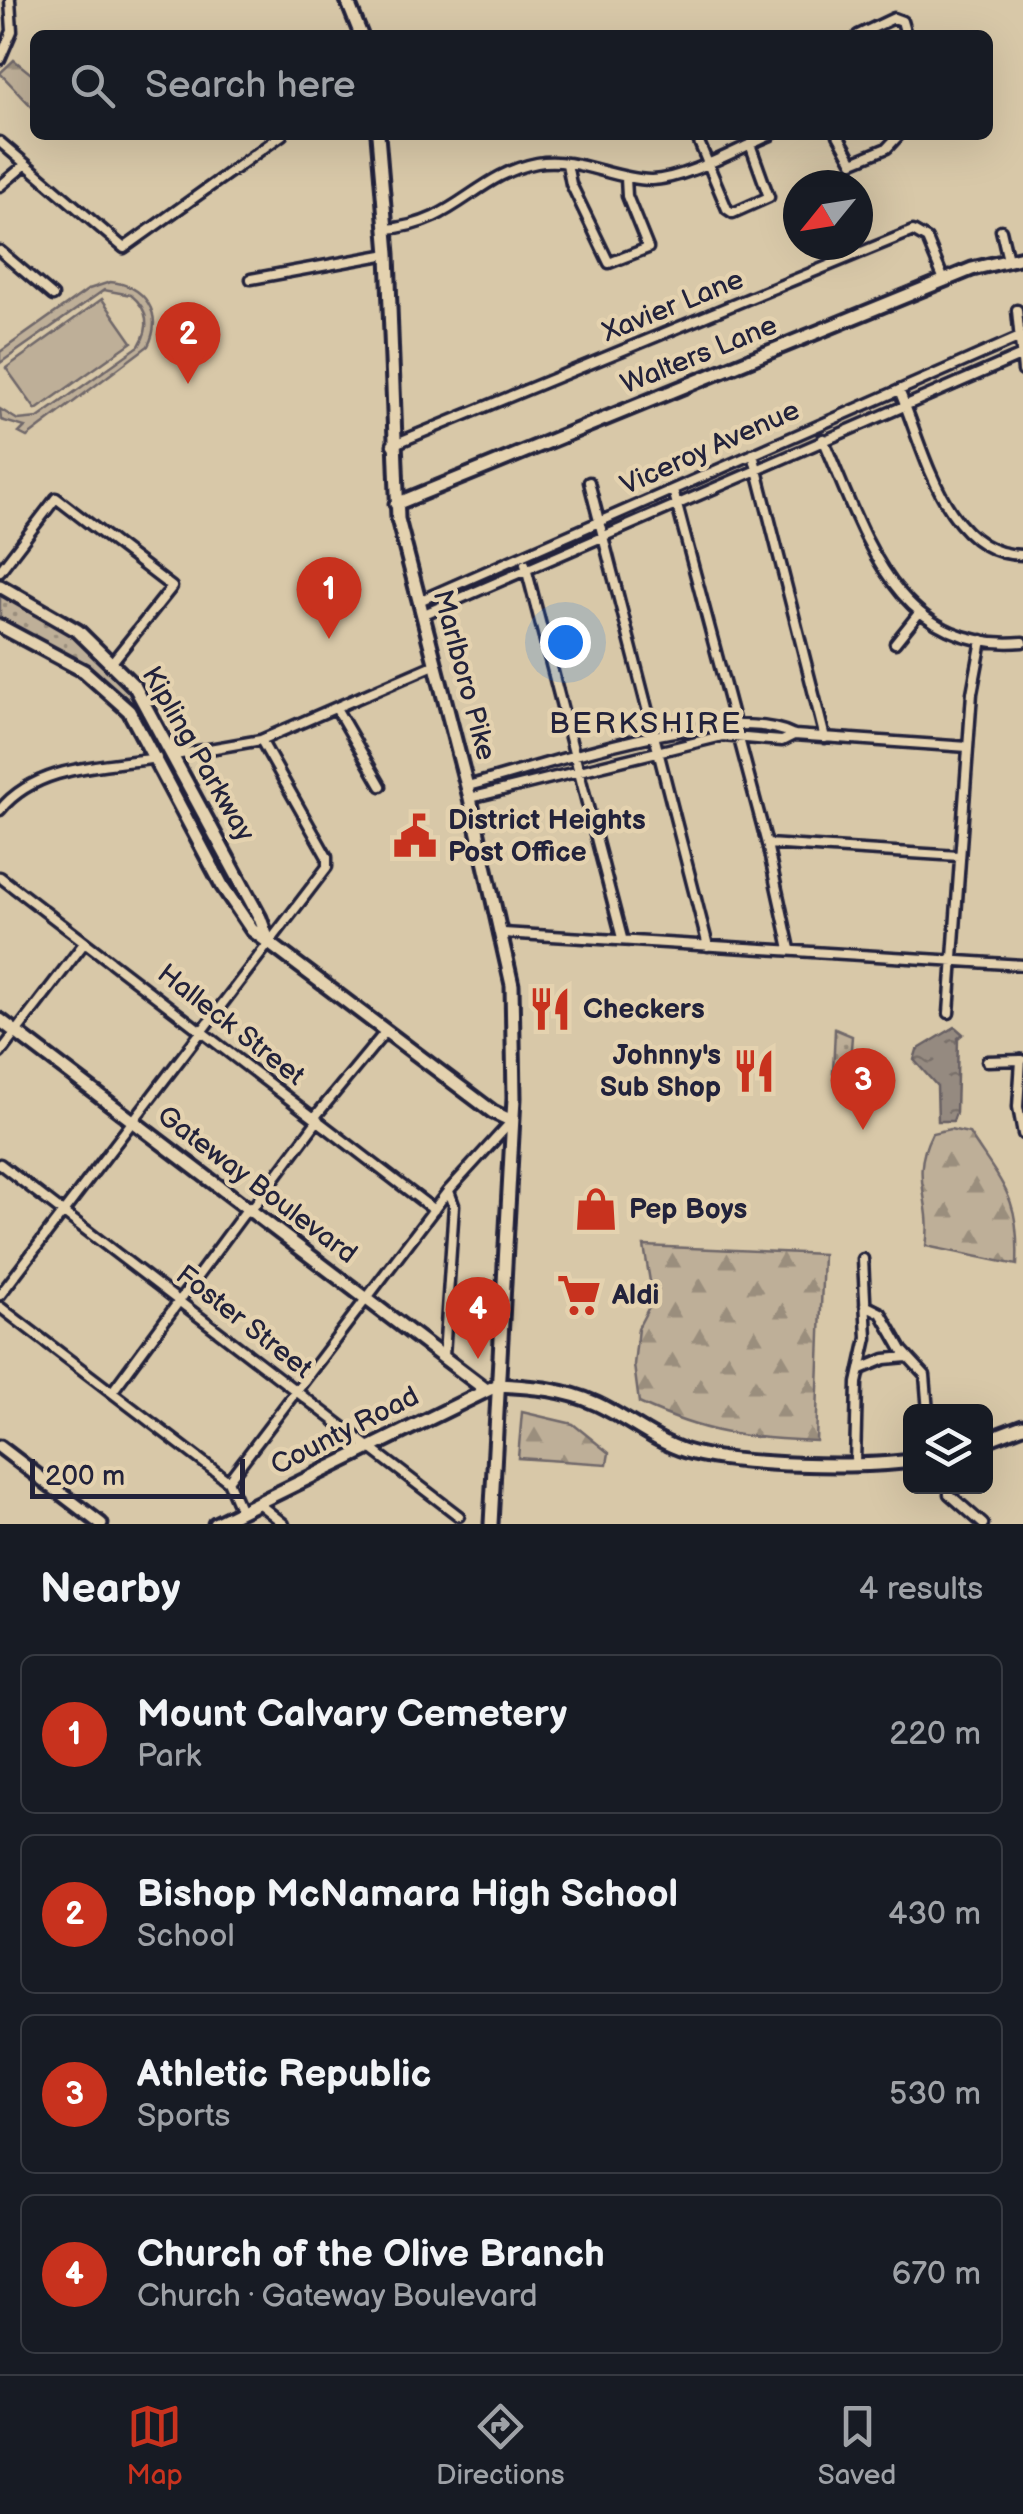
<!DOCTYPE html>
<meta charset="utf-8">
<style>
body{margin:0;font-family:"Balsamiq Sans",sans-serif;background:#20242c;color:#f1f3f6}
.controls{position:absolute;right:30px;bottom:30px;display:grid;overflow:hidden;border-radius:15px;box-shadow:0 10px 40px #0002}
.controls button{width:90px;height:90px;display:grid;place-items:center;padding:0;border:0;border-bottom:2px solid #363941;background:#171b24;color:#f1f3f6;font:50px sans-serif}
.compass{position:absolute;left:783px;top:170px;width:90px;height:90px;border-radius:50%;background:#171b24;box-shadow:0 10px 40px #0002;rotate:240deg}
.scale{position:absolute;left:30px;bottom:25px;width:215px;box-sizing:border-box;padding-left:10px;border:5px solid #22223b;border-top:0;font-size:28px;line-height:35px;white-space:nowrap;color:#22223b;-webkit-text-stroke:8px #e4d2af;paint-order:stroke}
.you{position:absolute;left:565px;top:642px;width:35px;height:35px;margin:-25px;border:8px solid #fff;border-radius:50%;background:#1a73e8;box-shadow:0 0 0 15px #1a73e833}
.badge{display:grid;place-items:center;width:65px;height:65px;border-radius:50%;background:#c8321e;color:#fff;font-size:32px;font-weight:700}
.pin{position:absolute;translate:-50% -82px;filter:drop-shadow(0 2px 5px #0008)}
.pin::after{content:'';position:absolute;top:52px;width:35px;height:30px;background:inherit;clip-path:polygon(0 0,100% 0,50% 100%)}
.list{margin:0;padding:0;list-style:none}
h2{display:flex;justify-content:space-between;align-items:center;height:130px;margin:0;padding:0 40px;font-size:42px}
h2 small{font-size:32px;font-weight:400;color:#9ea1a6}
.list li{display:grid;grid-template-columns:65px 1fr auto;gap:30px;align-items:center;box-sizing:border-box;height:160px;margin:0 20px 20px;padding:0 20px;border:2px solid #363941;border-radius:15px}
.list b{display:block;font-size:38px;white-space:nowrap}
.list p{margin:0;font-size:32px;white-space:nowrap;color:#9ea1a6}
.list em{font-size:32px;font-style:normal;color:#9ea1a6}
.icon{flex:none;width:55px;height:55px;fill:none;stroke:currentColor;stroke-width:2;stroke-linecap:round;stroke-linejoin:round}
.map{position:relative;flex:none;width:1023px;height:1524px;overflow:hidden}
.search{position:absolute;background:#171b24;box-shadow:0 10px 40px #0002;left:30px;right:30px;top:30px;height:110px;display:flex;align-items:center;gap:25px;box-sizing:border-box;padding:0 35px;border-radius:15px;color:#9ea1a6;font-size:38px}
.sheet{height:850px;background:#171b24}
nav{display:flex;justify-content:space-around;align-items:center;box-sizing:border-box;height:140px;border-top:2px solid #363941;background:#171b24;font-size:28px;color:#9ea1a6}
nav a{display:grid;justify-items:center;gap:5px}
nav .on{color:#c8321e}
.map>svg:first-child{display:block}
.forest{fill:url(#forest-firs);stroke:#70686a;stroke-width:2.5}
.park{fill:url(#park-dots);stroke:#70686a;stroke-width:2.5}
.pitch{fill:#beaf98;stroke:#70686a;stroke-width:2.5}
.water{fill:url(#water-ripples);stroke:#676064;stroke-width:2.5}
.lines{fill:none;stroke-linecap:round;stroke-linejoin:round}
.street-casing{stroke:#22223b;stroke-width:15}
.secondary-casing{stroke:#22223b;stroke-width:19}
.street{stroke:#e4d2af;stroke-width:8}
.secondary{stroke:#e4d2af;stroke-width:11}
.labels{text-anchor:middle;dominant-baseline:central;stroke-width:9;stroke-linejoin:round;paint-order:stroke}
.street-label{font-size:28px;fill:#22223b;stroke:#e4d2af}
.poi-label{font-size:28px;font-weight:bold;fill:#22223b;stroke:#e4d2af;text-anchor:start}
.neighbourhood-label{font-size:30px;letter-spacing:2.5px;fill:#22223b;stroke:#e4d2af}
</style>
<div class="map">
<svg width="1023" height="1524" viewBox="0 0 1023 1524">
<defs>
<pattern id="forest-firs" width="22" height="20" patternUnits="userSpaceOnUse" patternTransform="scale(2.5)"><rect width="22" height="20" fill="#beaf98"/><path d="M5 1l3.5 6h-7zM16 11l3.5 6h-7z" fill="#9a8e7d"/></pattern>
<pattern id="park-dots" width="8" height="8" patternUnits="userSpaceOnUse" patternTransform="scale(2.5)"><rect width="8" height="8" fill="#beaf98"/><path d="M2 2h.1M6 6h.1" fill="none" stroke="#9a8e7d" stroke-width="1.8" stroke-linecap="round"/></pattern>
<pattern id="water-ripples" width="26" height="14" patternUnits="userSpaceOnUse" patternTransform="scale(2.5)"><rect width="26" height="14" fill="#958a80"/><path d="M2 4q2-2 4 0t4 0M15 11q2-2 4 0t4 0" fill="none" stroke="#79706a"/></pattern>
</defs>
<rect width="100%" height="100%" fill="#d8c8a8"/>
<filter id="ink" filterUnits="userSpaceOnUse"><feTurbulence type="fractalNoise" baseFrequency=".01" numOctaves="2"/><feDisplacementMap in="SourceGraphic" scale="20" xChannelSelector="R" yChannelSelector="G"/><feConvolveMatrix kernelMatrix="1 2 1 2 8 2 1 2 1" color-interpolation-filters="sRGB"/></filter>
<g filter="url(#ink)">
<!-- forest -->
<path class="forest" d="M 14,60 L 35,77 L 35,110 L 0,73 Z
M 950,1129 L 969,1133 C 1004,1187 1020,1197 1017,1265 L 926,1246 C 934,1199 908,1180 932,1133 Z
M 644,1246 L 823,1254 L 816,1441 C 743,1438 706,1434 639,1403 L 634,1365 L 638,1328 L 653,1299 Z
M 522,1412 L 573,1424 L 609,1453 L 607,1464 L 518,1458 Z"/>
<!-- park -->
<path class="park" d="M 0,591 L 60,623 L 130,684 L 261,924 L 258,928 L 242,909 L 133,707 L 85,663 L 0,619 Z
M 835,1029 L 852,1036 L 849,1074 L 833,1073 Z"/>
<!-- pitch -->
<path class="pitch" d="M 110,282 C 145,285 164,314 148,346 L 27,437 L 19,433 L 25,427 L 1,420 L 0,409 L 18,420 L 38,418 L 139,346 C 151,326 148,309 131,295 L 104,290 L 0,363 L 0,352 L 89,289 Z
M 102,299 L 132,342 L 36,410 L 6,368 Z"/>
<!-- water -->
<path class="water" d="M 955,1027 L 963,1034 L 958,1038 L 956,1113 L 953,1121 L 938,1121 L 937,1086 L 914,1060 L 917,1050 Z"/>
<g class="lines">
<!-- street casing -->
<g class="street-casing">
<path id="street" d="M 858,35 L 894,18 L 902,21 L 906,35
M 0,59 L 12,31 L 10,0
M 696,135 L 727,209 L 733,213 L 769,197 L 750,144
M 838,135 L 853,162 L 887,148 L 899,135
M 0,142 L 124,248 L 282,135
M 567,164 L 571,184 L 609,263 L 648,248 L 627,196 L 626,178
M 0,186 L 25,165
M 386,229 C 456,224 475,175 537,163 C 575,156 612,179 650,180 C 682,181 739,148 771,135
M 1001,230 L 1008,260
M 0,251 L 53,296
M 251,279 L 388,254
M 1017,310 L 1023,371
M 899,390 C 924,448 945,556 1023,555
M 823,439 C 864,532 895,653 1023,642
M 392,445 L 913,231 L 927,239 L 944,280
M 753,454 L 825,738
M 589,482 L 708,946
M 673,490 L 767,844 L 790,949
M 525,564 L 622,938
M 0,571 L 56,498 L 172,587 L 113,661
M 419,601 L 1020,337
M 422,615 L 1022,355
M 895,643 L 919,613
M 336,708 L 381,786
M 175,755 L 261,740 L 434,665
M 467,786 C 542,767 727,700 794,735 L 968,747
M 470,798 L 722,736 L 782,741 L 794,735
M 0,810 C 36,765 104,766 157,758
M 767,844 L 959,856
M 0,877 L 434,1210
M 503,933 L 1023,965
M 949,1013 L 972,693 L 982,640
M 0,1053 L 85,942
M 1021,1060 L 1018,1107 L 1023,1134
M 987,1061 L 1022,1060
M 314,1118 L 386,1031
M 0,1164 L 459,1516
M 251,1210 L 318,1120
M 0,1295 L 327,867 L 327,857 L 261,740
M 865,1305 L 881,1313 L 902,1350 L 925,1375 L 928,1412
M 0,1307 L 228,1481
M 444,1356 L 454,1205 L 449,1191
M 861,1369 L 885,1359 L 907,1357
M 112,1392 L 248,1208
M 855,1464 L 857,1383 L 867,1338 L 863,1259
M 949,1494 L 983,1524
M 258,1503 L 284,1524
M 241,1511 L 228,1481 L 448,1191 L 511,1122"/>
</g>
<!-- secondary casing -->
<g class="secondary-casing">
<path id="secondary" d="M 347,0 L 361,35
M 378,135 L 388,254 L 398,519 L 470,798 L 512,985 L 514,1098 L 491,1524
M 396,504 L 972,269 L 1023,257
M 0,586 L 78,631 L 135,687 L 260,918 L 269,943
M 0,626 L 84,671 L 129,711 L 223,887 L 252,930 L 493,1112 L 512,1121
M 0,1020 L 485,1389
M 986,1440 L 1023,1426
M 0,1447 L 101,1524
M 215,1524 L 498,1385 C 533,1387 565,1389 597,1404 C 627,1418 654,1441 686,1451 C 735,1466 859,1468 910,1461"/>
</g>
<!-- street -->
<use href="#street" class="street"/>
<!-- secondary -->
<use href="#secondary" class="secondary"/>
</g>
</g>
<!-- icons -->
<defs>
<g id="civic-bare" transform="scale(3.45)"><path d="M-.6-6.5H3V-4.5H.6V-3L4-1V1h2V6H-6V1h2V-1L-.6-3ZM-1.2 2.5V6h2.4V2.5Z" fill="#c8321e" stroke="#e4d2af" stroke-width="2.5" paint-order="stroke"/></g>
<g id="restaurant-bare" transform="scale(3.45)"><path d="M-5-6h1v4h1v-4h1v4h1v-4h1v5L-1.5 .5V6h-2V.5L-5-1ZM5-6V6H3V1.5H1.5Q1.5-4 5-6Z" fill="#c8321e" stroke="#e4d2af" stroke-width="2.5" paint-order="stroke"/></g>
<g id="shop-bare" transform="scale(3.45)"><path d="M-5-2.5h2.3a2.7 3.5 0 0 1 5.4 0H5L5.5 6h-11ZM-1.5-2.5h3a1.5 2.3 0 0 0-3 0Z" fill="#c8321e" stroke="#e4d2af" stroke-width="2.5" paint-order="stroke"/></g>
<g id="supermarket-bare" transform="scale(3.45)"><path d="M-6-5.5h2.5l.6 2H6L4.5 2H-2.5L-4.4-4H-6ZM-1.5 3.2a1.3 1.3 0 1 0 .1 0ZM3 3.2a1.3 1.3 0 1 0 .1 0Z" fill="#c8321e" stroke="#e4d2af" stroke-width="2.5" paint-order="stroke"/></g>
</defs>
<g fill-rule="evenodd">
<use href="#civic-bare" x="415" y="836"/>
<use href="#restaurant-bare" x="550" y="1009"/>
<use href="#restaurant-bare" x="754" y="1071"/>
<use href="#shop-bare" x="596" y="1209"/>
<use href="#supermarket-bare" x="579" y="1295"/>
</g>
<g class="labels">
<!-- street labels -->
<g class="street-label">
<text transform="translate(673 306) rotate(-22)">Xavier Lane</text>
<text transform="translate(699 355) rotate(-22)">Walters Lane</text>
<text transform="translate(710 448) rotate(-24)">Viceroy Avenue</text>
<text transform="translate(464 675) rotate(75)">Marlboro Pike</text>
<text transform="translate(198 754) rotate(60)">Kipling Parkway</text>
<text transform="translate(231 1025) rotate(38)">Halleck Street</text>
<text transform="translate(257 1185) rotate(37)">Gateway Boulevard</text>
<text transform="translate(244 1322) rotate(38)">Foster Street</text>
<text transform="translate(345 1431) rotate(-27)">County Road</text>
</g>
<!-- poi labels -->
<g class="poi-label">
<text x="448" y="820">District Heights<tspan x="448" dy="32">Post Office</tspan></text>
<text x="583" y="1009">Checkers</text>
<text x="721" y="1055" text-anchor="end">Johnny's<tspan x="721" dy="32">Sub Shop</tspan></text>
<text x="629" y="1209">Pep Boys</text>
<text x="612" y="1295">Aldi</text>
</g>
<!-- neighbourhood labels -->
<g class="neighbourhood-label">
<text x="646" y="724">BERKSHIRE</text>
</g>
</g>
</svg>
<div class="controls">
<button><svg class="icon" aria-label="layers" viewBox="0 0 24 24"><path d="M12 4l9 5-9 5-9-5zM3 14l9 5 9-5"/></svg></button>
</div>
<svg class="compass" viewBox="-18 -18 36 36"><path d="M0-13l5 13h-10z" fill="#e53935"/><path d="M0 13l5-13h-10z" fill="#9ea1a6"/></svg>
<div class="scale">200 m</div>
<div class="you"></div>
<div class="pin badge" style="left:329px;top:639px">1</div>
<div class="pin badge" style="left:188px;top:384px">2</div>
<div class="pin badge" style="left:863px;top:1130px">3</div>
<div class="pin badge" style="left:478px;top:1359px">4</div>
<div class="search"><svg class="icon" aria-label="search" viewBox="0 0 24 24"><circle cx="10" cy="10" r="6"/><path d="M15 15l6 6"/></svg>Search here</div>
</div>
<section class="sheet">
<h2>Nearby<small>4 results</small></h2>
<ul class="list">
<li><span class="badge">1</span><div><b>Mount Calvary Cemetery</b><p>Park</p></div><em>220 m</em></li>
<li><span class="badge">2</span><div><b>Bishop McNamara High School</b><p>School</p></div><em>430 m</em></li>
<li><span class="badge">3</span><div><b>Athletic Republic</b><p>Sports</p></div><em>530 m</em></li>
<li><span class="badge">4</span><div><b>Church of the Olive Branch</b><p>Church · Gateway Boulevard</p></div><em>670 m</em></li>
</ul>
</section>
<nav>
<a class="on"><svg class="icon" aria-label="map" viewBox="0 0 24 24"><path d="M3 6l6-2 6 2 6-2v14l-6 2-6-2-6 2zM9 4v14M15 6v14"/></svg>Map</a>
<a><svg class="icon" aria-label="directions" viewBox="0 0 24 24"><path d="M12 3l9 9-9 9-9-9zM9 14v-3h6M13 9l2 2-2 2"/></svg>Directions</a>
<a><svg class="icon" aria-label="saved" viewBox="0 0 24 24"><path d="M7 4h10v16l-5-4-5 4z"/></svg>Saved</a>
</nav>
